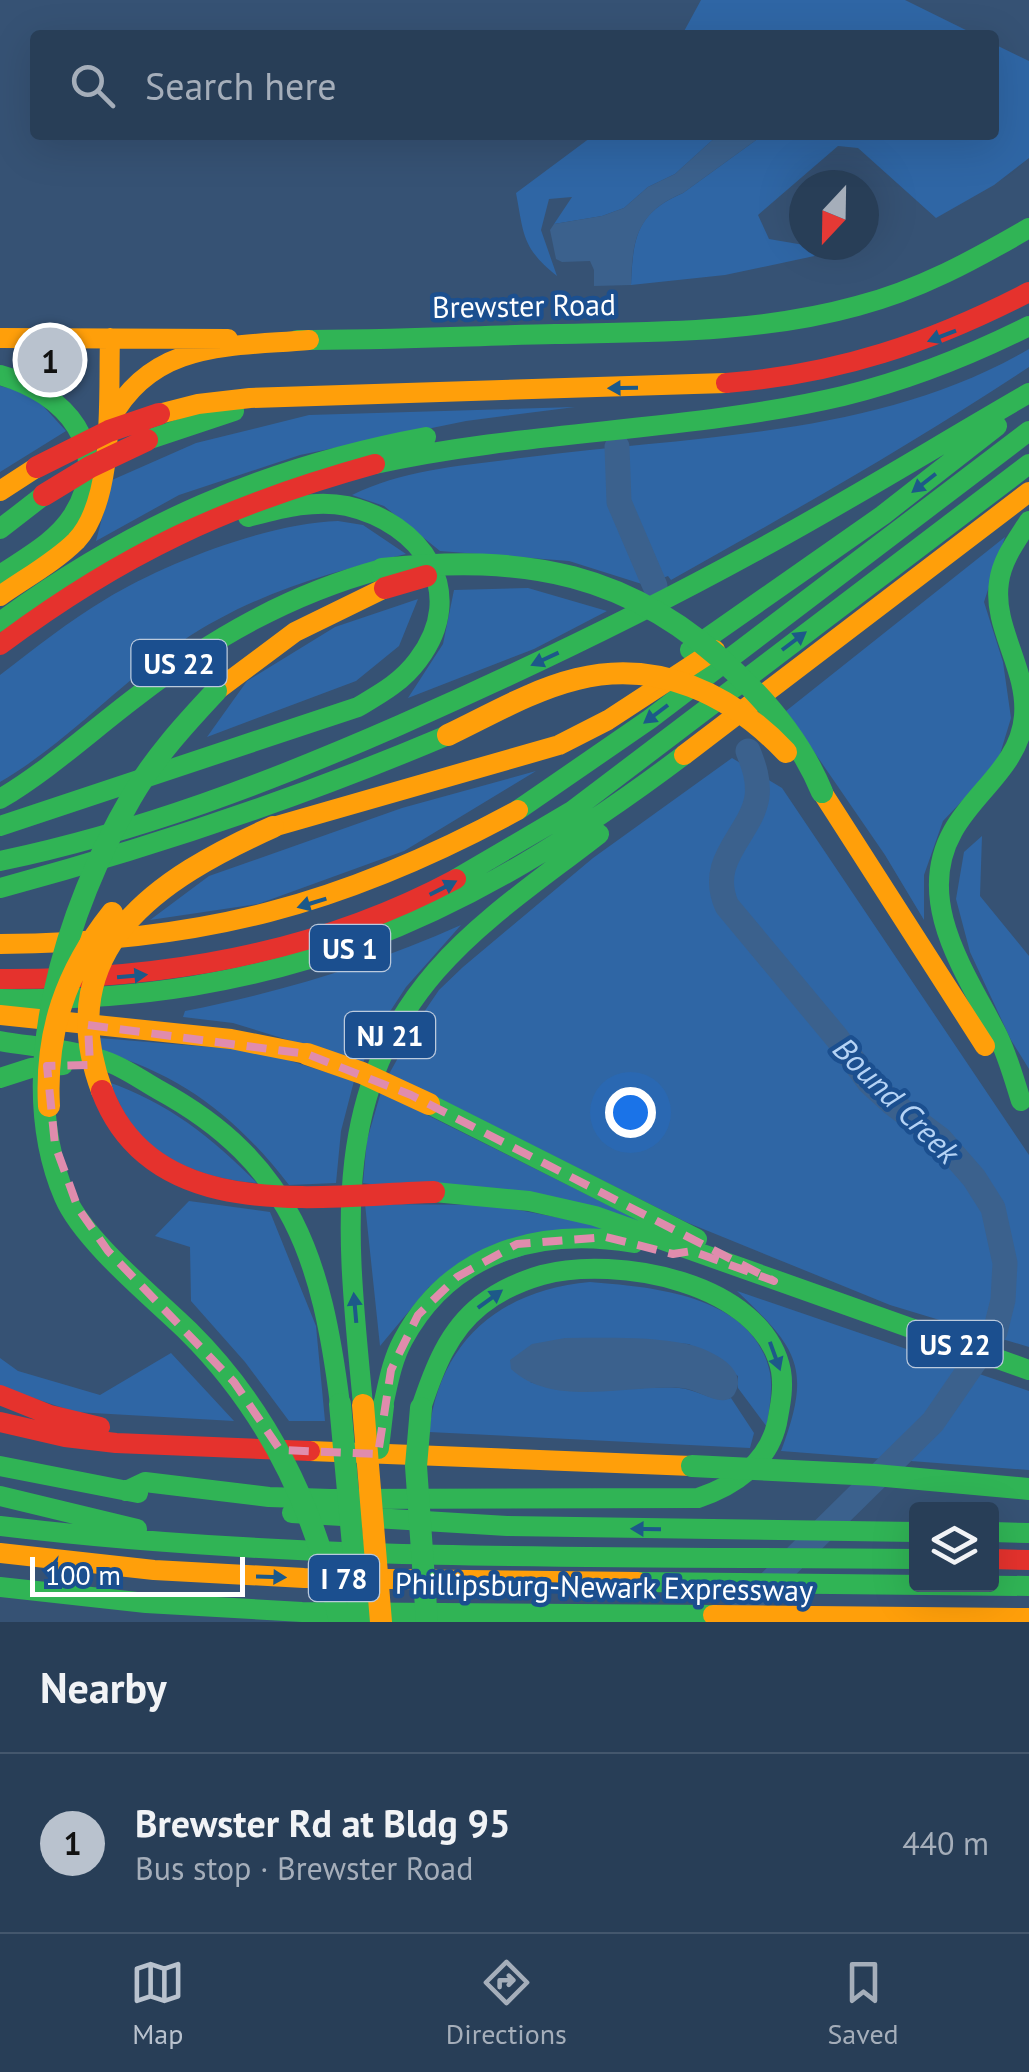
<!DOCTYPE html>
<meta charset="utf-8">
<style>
body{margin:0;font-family:"PT Sans",sans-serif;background:#30455d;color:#f1f3f6}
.controls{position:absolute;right:30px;bottom:30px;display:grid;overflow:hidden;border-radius:10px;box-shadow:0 10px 40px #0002}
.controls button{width:90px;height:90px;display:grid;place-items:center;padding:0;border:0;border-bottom:2px solid #44576d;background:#283e57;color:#f1f3f6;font:50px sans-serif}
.compass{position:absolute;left:789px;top:170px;width:90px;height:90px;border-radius:50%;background:#283e57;box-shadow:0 10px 40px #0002;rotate:202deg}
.scale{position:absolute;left:30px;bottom:25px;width:215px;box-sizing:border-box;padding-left:10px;border:5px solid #fff;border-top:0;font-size:28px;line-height:35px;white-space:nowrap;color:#fff;-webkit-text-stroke:8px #1b4f8f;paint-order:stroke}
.you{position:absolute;left:630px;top:1112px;width:35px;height:35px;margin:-25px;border:8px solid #fff;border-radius:50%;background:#1a73e8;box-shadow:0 0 0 15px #1a73e833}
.badge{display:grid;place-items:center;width:65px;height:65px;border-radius:50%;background:#b9c2ce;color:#111;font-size:32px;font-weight:700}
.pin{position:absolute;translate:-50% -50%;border:5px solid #fff;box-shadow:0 2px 10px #0006}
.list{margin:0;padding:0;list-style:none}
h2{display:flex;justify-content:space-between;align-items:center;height:130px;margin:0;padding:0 40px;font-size:42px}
h2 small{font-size:32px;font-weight:400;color:#a5aeba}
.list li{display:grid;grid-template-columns:65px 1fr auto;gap:30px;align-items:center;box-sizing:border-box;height:180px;padding:0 40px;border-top:2px solid #44576d}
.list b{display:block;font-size:38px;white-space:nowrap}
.list p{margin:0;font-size:32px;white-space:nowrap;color:#a5aeba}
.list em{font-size:32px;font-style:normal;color:#a5aeba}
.icon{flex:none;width:55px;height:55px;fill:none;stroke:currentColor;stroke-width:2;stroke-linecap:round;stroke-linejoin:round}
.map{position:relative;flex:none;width:1029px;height:1622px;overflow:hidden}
.search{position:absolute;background:#283e57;box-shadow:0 10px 40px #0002;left:30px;right:30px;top:30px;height:110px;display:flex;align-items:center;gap:25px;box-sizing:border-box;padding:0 35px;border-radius:10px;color:#a5aeba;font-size:38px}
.sheet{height:310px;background:#283e57}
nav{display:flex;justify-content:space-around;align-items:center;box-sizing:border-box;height:140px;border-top:2px solid #44576d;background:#283e57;font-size:28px;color:#a5aeba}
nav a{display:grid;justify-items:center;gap:5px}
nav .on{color:#b9c2ce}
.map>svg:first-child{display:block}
.green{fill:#2f66a5}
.water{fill:#3b618d}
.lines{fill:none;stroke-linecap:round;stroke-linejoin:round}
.river{stroke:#3b618d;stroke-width:25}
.fast{stroke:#30b455;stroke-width:20}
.slow{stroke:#ff9f0a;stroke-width:20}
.jam{stroke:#e5322d;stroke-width:20}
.fast-bridge{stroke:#30b455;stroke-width:22}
.slow-bridge{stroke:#ff9f0a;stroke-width:22}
.jam-bridge{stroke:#e5322d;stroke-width:22}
.oneway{fill:#1d5989}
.marked{fill:none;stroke:#e08cad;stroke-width:8;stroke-dasharray:20 12;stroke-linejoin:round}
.labels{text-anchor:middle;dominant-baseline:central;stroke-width:9;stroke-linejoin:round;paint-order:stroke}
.shield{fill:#1b4f8f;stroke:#bbcadd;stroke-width:2.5}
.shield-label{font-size:28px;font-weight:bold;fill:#fff}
.street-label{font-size:30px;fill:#fff;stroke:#1b4f8f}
.water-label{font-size:32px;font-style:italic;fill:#b5d3f5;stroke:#1b4f8f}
</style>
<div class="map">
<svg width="1029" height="1622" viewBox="0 0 1029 1622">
<rect width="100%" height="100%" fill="#365274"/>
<!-- green -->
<path class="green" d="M 701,0 L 905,0 L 976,35 L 682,35 Z
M 994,44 L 1029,61 L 1029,158 L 994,185 L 936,218 L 858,148 L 838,146 L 758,215 L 769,239 L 804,245 L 852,248 L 725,275 L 631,285 C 633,238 636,213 683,193 L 763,135 L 994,135 Z
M 594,135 L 718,135 L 675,174 L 648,187 L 624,208 L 602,216 L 554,224 L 572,197 L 549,199 L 541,230 L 557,276 C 522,248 524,235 516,193 Z
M 1029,349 L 1029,367 C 913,444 792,512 671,580 L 668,576 L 645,585 L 569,561 L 440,551 L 384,506 L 352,495 C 406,468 469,465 529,457 C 698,435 878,437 1029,349 Z
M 0,386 L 32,394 L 66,431 L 0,472 Z
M 575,407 L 466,421 L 300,455 L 179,495 L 96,541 L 112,480 L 196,443 L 309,415 Z
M 338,521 L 363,525 L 406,554 C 326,573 250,595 181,642 C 117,685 67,743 0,782 L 0,675 C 34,649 69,621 106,599 C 165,563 269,523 338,521 Z
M 1005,537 L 984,602 L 1003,662 L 1011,718 L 997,764 L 943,821 L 924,875 L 924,920 L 885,855 L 786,711 Z
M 528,588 L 607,611 L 534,649 L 408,698 L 443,644 L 454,590 Z
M 418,599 L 399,646 L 356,681 L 207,737 L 247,681 L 335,627 Z
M 732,758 L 782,788 L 1029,1155 L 1029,1347 L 890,1305 L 686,1222 L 389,1074 L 422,1015 L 439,990 L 463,967 L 593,858 Z
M 536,771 L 404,851 L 258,904 L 150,920 L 209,876 L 402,808 Z
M 982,836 L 980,896 L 1029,956 L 1029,1069 L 1011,1040 L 970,952 L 956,899 L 964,852 Z
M 461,925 L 406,987 L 391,1010 L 382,1016 L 363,1063 L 233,1023 L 183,1017 L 185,1011 C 281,992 372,965 461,925 Z
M 99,1038 L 259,1051 L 354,1081 L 341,1131 L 336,1183 L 289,1185 C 237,1118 183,1075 100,1051 Z
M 108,1082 C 169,1103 212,1138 257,1183 C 213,1180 166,1165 136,1130 C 125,1117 117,1097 108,1082 Z
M 381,1092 L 648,1225 L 363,1183 L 367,1140 Z
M 189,1201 L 270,1212 L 316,1326 L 325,1421 L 289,1421 L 245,1362 L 191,1301 L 190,1247 L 155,1236 Z
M 365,1204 L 492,1205 L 608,1227 L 429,1287 L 380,1346 Z
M 590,1282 C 653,1287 754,1295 770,1373 C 773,1390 769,1409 767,1427 L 738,1388 L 738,1376 L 689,1344 L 601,1338 L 530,1382 C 577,1399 630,1385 679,1388 C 697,1389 715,1404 731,1398 L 754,1433 L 750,1448 L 429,1432 C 440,1340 501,1290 590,1282 Z
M 737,1291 L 1029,1391 L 1029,1470 L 781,1451 C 812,1368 799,1350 737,1291 Z
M 171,1353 L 234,1421 L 75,1412 L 0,1387 L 0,1358 L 18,1371 L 100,1395 Z"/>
<!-- water -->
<path class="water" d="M 718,135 L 763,135 L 683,193 C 637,212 632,240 631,285 L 594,286 L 594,270 L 590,261 L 562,262 L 556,259 L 550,230 L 554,224 L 602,216 L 624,208 L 648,187 L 675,174 Z
M 565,1338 C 605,1338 648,1336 687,1344 C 706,1348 748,1366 736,1391 C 734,1396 731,1399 725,1400 C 713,1402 695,1389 682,1388 C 629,1384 554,1409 511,1369 L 510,1360 L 532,1344 Z"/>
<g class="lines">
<!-- river -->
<path class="river" d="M 617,447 L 619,502 L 655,586
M 734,1622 L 748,1604 L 933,1422 L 995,1332 L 1003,1300 L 1005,1263 L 993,1208 L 974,1178 L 940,1139 L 892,1103 L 869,1082 L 837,1038 L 727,906 C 706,859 751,835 757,797 C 759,780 754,766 748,751"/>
<!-- fast -->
<path class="fast" d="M 297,340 C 383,340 469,336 555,334 C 656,332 759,333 857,306 C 919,290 974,260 1029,228
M 0,375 C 65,393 114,448 73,515 C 56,542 25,558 0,575
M 147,440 L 234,411
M 375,464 C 529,430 689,432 843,396 C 909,380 969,356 1029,326
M 0,529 L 44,495
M 0,622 C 133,525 264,467 426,437
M 690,650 L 883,515 L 997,426
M 0,799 C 49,770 91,731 136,697 C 212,638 290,594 382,569
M 518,810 L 650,719 L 1029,431
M 0,826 L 358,707 C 380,694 402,682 418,660 C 470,591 421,523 347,506 C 314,499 279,509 248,517
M 0,861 C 139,832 270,782 400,725 C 520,672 639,615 754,552 C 847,502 937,446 1029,393
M 456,879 L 572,811 L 1029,464
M 0,888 C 153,847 302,797 448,735
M 0,999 C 278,1003 465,920 684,755
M 0,1041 C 35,1047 71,1049 105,1061 C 124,1067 141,1080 159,1090 C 293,1163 322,1261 340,1404
M 0,1078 L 31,1068 L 63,1065
M 1021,1101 C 1014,1079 1008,1057 998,1036 C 967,974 913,902 953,831 C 975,791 1020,765 1024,716 C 1028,668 992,628 999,582 C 1002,559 1017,540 1029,521
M 429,1104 L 697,1239
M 434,1192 L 529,1201 L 595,1216 L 1029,1370
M 363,1405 C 349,1249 325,1099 436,971 C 482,918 544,877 599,834
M 383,1406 C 388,1384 392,1360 403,1340 C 451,1251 540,1227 634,1243
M 0,1466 L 138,1493
M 126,1491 L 145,1482 L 269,1497 L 331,1499 L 698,1498 C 734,1486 768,1463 777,1423 C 780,1406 784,1389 781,1371 C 763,1282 616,1255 542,1275 C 521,1281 499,1291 481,1305 C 448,1331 434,1369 421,1408
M 0,1496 L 137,1529
M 292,1513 L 507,1526 L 916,1532
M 0,1526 C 304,1563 611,1556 916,1559
M 992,1532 L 1029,1533
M 638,1582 L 1029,1586
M 0,1587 L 146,1603 L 302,1612 L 713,1615"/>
<!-- slow -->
<path class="slow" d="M 0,338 L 228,339
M 159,414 L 198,404 L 250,398 L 726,383
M 110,420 C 153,340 229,347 309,340
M 0,491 L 37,467
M 0,596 C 24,579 55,562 76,541 C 116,499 108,395 110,338
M 216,691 L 295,632 L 385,588
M 684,755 L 1029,492
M 822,792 L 985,1046
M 273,827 L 559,745 L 608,720 L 715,650
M 0,944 C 199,943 343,905 518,810
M 0,1015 L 231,1039 L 307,1054
M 310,1451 L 692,1466
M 0,1553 L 154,1570 L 304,1578 L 638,1582
M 713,1615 L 1029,1618"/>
<!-- jam -->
<path class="jam" d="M 726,383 C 838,374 930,343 1029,292
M 0,645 C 123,553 227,505 375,464
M 0,979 C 158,980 314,955 456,879
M 0,1395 L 50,1415 L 100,1427
M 0,1422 L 65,1437 L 116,1443 L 310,1451
M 992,1559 L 1029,1560"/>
<!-- fast-bridge -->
<path class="fast-bridge" d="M 382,569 C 523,554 632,571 737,674 C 773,708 803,746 822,792
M 216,691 C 185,724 154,758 131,798 C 68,906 12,1074 65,1197 C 84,1241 152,1296 188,1331 C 269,1411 316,1511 340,1622
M 340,1404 L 360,1622
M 421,1408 L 416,1466 L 427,1622
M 378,1448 L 383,1406
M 692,1466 L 875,1475 L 1029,1489"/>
<!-- slow-bridge -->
<path class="slow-bridge" d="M 448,735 C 490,715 532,690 577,679 C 658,659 731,694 786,752
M 307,1054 L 362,1073 L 429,1104
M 102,1091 C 49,948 159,878 273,827
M 49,1106 C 45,1032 66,971 112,913
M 363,1405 L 381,1622"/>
<!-- jam-bridge -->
<path class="jam-bridge" d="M 37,467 L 109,431 L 159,414
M 44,495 L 90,467 L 147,440
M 385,588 L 426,576
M 102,1091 C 153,1226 321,1195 434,1192"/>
</g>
<!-- one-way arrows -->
<defs><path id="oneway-solid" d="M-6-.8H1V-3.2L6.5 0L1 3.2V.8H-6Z" transform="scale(2.5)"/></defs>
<g class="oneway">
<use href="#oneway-solid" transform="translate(942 336) rotate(159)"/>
<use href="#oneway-solid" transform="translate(623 388) rotate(179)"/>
<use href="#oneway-solid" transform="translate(924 483) rotate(142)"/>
<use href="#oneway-solid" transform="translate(794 641) rotate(-37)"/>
<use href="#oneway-solid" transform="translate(545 659) rotate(155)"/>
<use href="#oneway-solid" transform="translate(656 714) rotate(143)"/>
<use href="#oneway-solid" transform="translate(443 888) rotate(-27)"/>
<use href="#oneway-solid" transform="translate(312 903) rotate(163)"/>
<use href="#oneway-solid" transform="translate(132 976) rotate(-5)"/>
<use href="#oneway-solid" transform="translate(490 1299) rotate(-36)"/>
<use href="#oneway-solid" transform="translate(355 1308) rotate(-95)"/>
<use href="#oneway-solid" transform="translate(775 1356) rotate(70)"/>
<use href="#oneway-solid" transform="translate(646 1529) rotate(-179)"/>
<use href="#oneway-solid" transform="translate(271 1577) rotate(2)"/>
</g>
<!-- marked area -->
<path class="marked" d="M 88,1025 L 307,1054 L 411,1095 L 774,1281 L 692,1251 L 673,1254 L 606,1237 L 517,1244 L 457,1277 L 418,1315 L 391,1370 L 378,1454 L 280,1450 L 234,1382 L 108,1251 L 78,1208 L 55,1145 L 47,1066 L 90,1065 Z"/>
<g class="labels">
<!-- shield labels -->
<g class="shield">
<rect x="131.5" y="640" width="95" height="46" rx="8"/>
<rect x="310" y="925" width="80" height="46" rx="8"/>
<rect x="345" y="1012" width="90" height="46" rx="8"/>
<rect x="907.5" y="1321" width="95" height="46" rx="8"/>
<rect x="309" y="1555" width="70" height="46" rx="8"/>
</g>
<g class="shield-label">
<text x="179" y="663">US 22</text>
<text x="350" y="948">US 1</text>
<text x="390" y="1035">NJ 21</text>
<text x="955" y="1344">US 22</text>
<text x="344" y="1578">I 78</text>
</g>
<!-- street labels -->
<g class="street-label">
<text transform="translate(524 305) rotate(-1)">Brewster Road</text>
<text transform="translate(604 1586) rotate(1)">Phillipsburg-Newark Expressway</text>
</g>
<!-- water labels -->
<g class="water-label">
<text transform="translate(897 1100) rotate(45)">Bound Creek</text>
</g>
</g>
</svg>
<div class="controls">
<button><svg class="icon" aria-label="layers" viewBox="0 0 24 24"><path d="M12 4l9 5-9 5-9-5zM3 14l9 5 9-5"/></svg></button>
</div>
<svg class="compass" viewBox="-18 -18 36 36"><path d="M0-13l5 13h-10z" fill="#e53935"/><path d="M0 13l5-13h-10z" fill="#a5aeba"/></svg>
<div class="scale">100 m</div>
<div class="you"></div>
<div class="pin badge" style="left:50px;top:360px">1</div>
<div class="search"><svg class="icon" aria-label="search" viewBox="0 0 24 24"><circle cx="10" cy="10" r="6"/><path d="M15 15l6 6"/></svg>Search here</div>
</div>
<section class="sheet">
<h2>Nearby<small></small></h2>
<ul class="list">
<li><span class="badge">1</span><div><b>Brewster Rd at Bldg 95</b><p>Bus stop · Brewster Road</p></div><em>440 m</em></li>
</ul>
</section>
<nav>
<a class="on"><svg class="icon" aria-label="map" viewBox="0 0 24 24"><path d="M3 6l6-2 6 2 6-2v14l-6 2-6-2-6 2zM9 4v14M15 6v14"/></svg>Map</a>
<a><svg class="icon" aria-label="directions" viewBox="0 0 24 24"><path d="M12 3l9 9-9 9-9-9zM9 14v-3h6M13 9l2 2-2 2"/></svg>Directions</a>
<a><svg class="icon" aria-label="saved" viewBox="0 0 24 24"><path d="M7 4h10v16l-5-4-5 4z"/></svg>Saved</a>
</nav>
